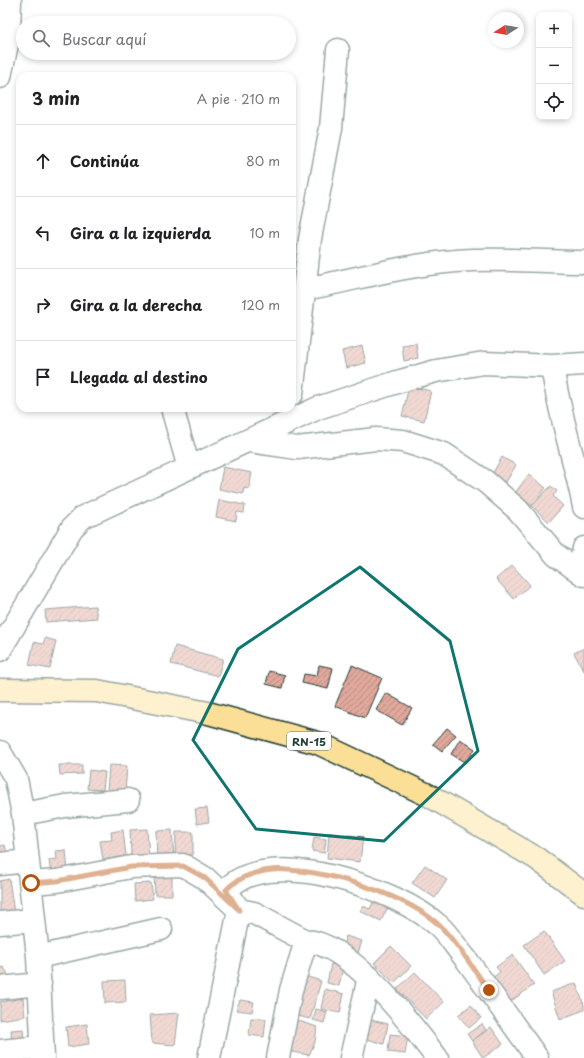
<!DOCTYPE html>
<html lang="es">
<meta charset="utf-8">
<style>
body{margin:0;font-family:"Playpen Sans",sans-serif;background:#f2f2f2;color:#202124}
.controls{position:absolute;right:12px;top:12px;display:grid;overflow:hidden;border-radius:8px;box-shadow:0 2px 6px #0003}
.controls button{width:36px;height:36px;display:grid;place-items:center;padding:0;border:0;border-bottom:1px solid #e0e0e0;background:#fff;color:#202124;font:20px sans-serif}
.compass{position:absolute;left:488px;top:12px;width:36px;height:36px;border-radius:50%;background:#fff;box-shadow:0 2px 6px #0003;rotate:259deg}
.stop{position:absolute;width:12px;height:12px;margin:-9px;border:3px solid #b45309;border-radius:50%;background:#fff}
.stop.end{background:#b45309;border-color:#fff;box-shadow:0 1px 4px #0008}
.list{margin:0;padding:0;list-style:none}
h2{display:flex;justify-content:space-between;align-items:center;height:52px;margin:0;padding:0 16px;font-size:17px}
h2 small{font-size:13px;font-weight:400;color:#757577}
.list li{display:grid;grid-template-columns:26px 1fr auto;gap:12px;align-items:center;box-sizing:border-box;height:72px;padding:0 16px;border-top:1px solid #e0e0e0}
.list b{display:block;font-size:15px;white-space:nowrap}
.list em{font-size:13px;font-style:normal;color:#757577}
.icon{flex:none;width:22px;height:22px;fill:none;stroke:currentColor;stroke-width:2;stroke-linecap:round;stroke-linejoin:round}
.map{position:relative;flex:none;width:584px;height:1058px;overflow:hidden}
.search{position:absolute;background:#fff;box-shadow:0 2px 6px #0003;left:16px;top:16px;width:280px;height:44px;display:flex;align-items:center;gap:10px;box-sizing:border-box;padding:0 14px;border-radius:22px;color:#757577;font-size:15px}
.panel{position:absolute;background:#fff;box-shadow:0 2px 6px #0003;left:16px;top:72px;width:280px;height:340px;border-radius:12px}
.map>svg:first-child{display:block}
.building{fill:url(#building-hatch);stroke:#1f3d34}
.lines{fill:none;stroke-linecap:round;stroke-linejoin:round}
.minor-casing{stroke:#1f3d34;stroke-width:25}
.primary-casing{stroke:#1f3d34;stroke-width:25}
.minor{stroke:#fff;stroke-width:22}
.primary{stroke:#fbdf96;stroke-width:22}
.route{stroke:#b45309;stroke-width:5}
.marked{fill:none;stroke:#0f766e;stroke-width:3;stroke-linejoin:round}
.labels{text-anchor:middle;dominant-baseline:central;stroke-width:4;stroke-linejoin:round;paint-order:stroke}
.shield{fill:#fff;stroke:#627771;stroke-width:1}
.shield-label{font-size:11px;font-weight:bold;fill:#1f3d34}
</style>
<div class="map">
<svg width="584" height="1058" viewBox="0 0 584 1058">
<defs>
<pattern id="building-hatch" width="6" height="6" patternUnits="userSpaceOnUse"><rect width="6" height="6" fill="#e1a89c"/><path d="M-1 1l2-2M0 6l6-6M5 7l2-2" fill="none" stroke="#b68a80"/></pattern>
</defs>
<rect width="100%" height="100%" fill="#fff"/>
<filter id="ink" filterUnits="userSpaceOnUse"><feTurbulence type="fractalNoise" baseFrequency=".025" numOctaves="2"/><feDisplacementMap in="SourceGraphic" scale="8" xChannelSelector="R" yChannelSelector="G"/><feConvolveMatrix kernelMatrix="1 2 1 2 8 2 1 2 1" color-interpolation-filters="sRGB"/></filter>
<g filter="url(#ink)">
<!-- building -->
<path class="building" d="M 416,343 L 418,358 L 404,361 L 402,345 Z
M 362,346 L 366,363 L 346,368 L 342,351 Z
M 409,386 L 431,391 L 424,421 L 402,416 Z
M 502,457 L 516,465 L 505,484 L 491,476 Z
M 223,467 L 252,473 L 249,489 L 244,488 L 243,494 L 219,489 Z
M 529,474 L 546,488 L 532,506 L 515,493 Z
M 551,486 L 557,491 L 553,496 L 563,506 L 549,522 L 532,506 Z
M 219,500 L 245,505 L 244,513 L 237,512 L 236,521 L 216,517 Z
M 512,565 L 530,585 L 514,599 L 496,579 Z
M 95,606 L 97,618 L 46,622 L 45,610 Z
M 45,638 L 56,641 L 50,669 L 29,665 L 34,642 L 43,644 Z
M 175,646 L 223,659 L 218,676 L 171,664 Z
M 584,648 L 584,671 L 574,653 Z
M 319,665 L 333,668 L 328,689 L 302,683 L 304,674 L 317,676 Z
M 352,665 L 382,678 L 365,718 L 335,706 Z
M 269,671 L 285,675 L 282,688 L 266,684 Z
M 386,693 L 412,708 L 402,725 L 376,710 Z
M 447,728 L 456,735 L 442,751 L 433,744 Z
M 460,739 L 475,749 L 466,763 L 451,754 Z
M 59,765 L 82,765 L 82,774 L 60,775 Z
M 109,765 L 127,766 L 125,793 L 107,792 Z
M 89,770 L 105,772 L 103,790 L 87,789 Z
M 207,808 L 209,822 L 197,824 L 195,809 Z
M 147,829 L 149,856 L 131,857 L 130,830 Z
M 123,830 L 126,856 L 103,860 L 100,841 L 112,840 L 111,832 Z
M 172,830 L 174,860 L 157,861 L 156,831 Z
M 176,832 L 193,832 L 193,855 L 175,855 Z
M 329,833 L 363,837 L 360,862 L 327,858 Z
M 314,837 L 326,839 L 324,853 L 312,851 Z
M 5,845 L 8,857 L 0,859 L 0,846 Z
M 66,850 L 68,873 L 51,875 L 49,860 L 57,859 L 56,851 Z
M 425,865 L 447,880 L 435,898 L 412,883 Z
M 154,875 L 172,875 L 172,895 L 155,895 Z
M 9,879 L 15,919 L 0,921 L 0,881 Z
M 151,883 L 153,899 L 135,901 L 134,884 Z
M 375,898 L 389,905 L 381,921 L 360,911 L 363,906 L 370,909 Z
M 544,931 L 565,961 L 544,975 L 524,945 Z
M 346,936 L 362,941 L 357,956 L 341,952 Z
M 391,946 L 411,966 L 394,983 L 374,963 Z
M 513,955 L 534,985 L 504,1006 L 487,982 L 500,972 L 496,967 Z
M 331,964 L 343,967 L 339,986 L 327,983 Z
M 3,967 L 7,972 L 8,980 L 0,982 L 0,968 Z
M 415,972 L 444,1002 L 426,1019 L 397,989 Z
M 305,976 L 321,981 L 310,1019 L 294,1015 Z
M 125,980 L 126,1002 L 105,1003 L 104,981 Z
M 576,983 L 584,1005 L 584,1010 L 560,1019 L 551,992 Z
M 325,989 L 344,994 L 340,1013 L 321,1009 Z
M 23,998 L 25,1016 L 0,1020 L 0,1002 Z
M 240,1000 L 254,1002 L 252,1012 L 236,1010 Z
M 471,1005 L 481,1018 L 469,1028 L 458,1015 Z
M 316,1009 L 327,1012 L 324,1023 L 313,1020 Z
M 179,1013 L 175,1045 L 152,1043 L 150,1015 Z
M 251,1018 L 266,1019 L 264,1037 L 249,1035 Z
M 296,1020 L 317,1027 L 315,1042 L 309,1055 L 286,1051 Z
M 371,1020 L 388,1024 L 384,1044 L 367,1039 Z
M 87,1024 L 89,1044 L 68,1047 L 66,1027 Z
M 482,1024 L 486,1030 L 472,1041 L 467,1034 Z
M 491,1027 L 503,1044 L 483,1058 L 472,1041 Z
M 23,1029 L 24,1043 L 12,1044 L 11,1030 Z
M 390,1034 L 408,1036 L 405,1054 L 388,1052 Z"/>
<g class="lines">
<!-- minor casing -->
<g class="minor-casing">
<path id="minor" d="M 0,77 L 9,35 L 10,0
M 306,289 C 355,279 406,265 456,261 C 498,257 542,262 584,262
M 552,366 C 559,414 575,460 584,507
M 292,394 L 310,239 L 331,128 L 338,50
M 172,408 L 189,468
M 249,441 L 297,448 L 376,439 L 403,441 L 444,454 L 486,482 L 518,510 L 556,555 L 584,575
M 580,572 L 584,548
M 0,650 L 72,528 L 83,517 L 318,408 L 397,382 L 436,371 L 484,363 L 552,366 L 584,364
M 0,752 L 16,779 L 23,814 L 38,957 L 43,1058
M 23,814 L 65,806 L 128,800
M 0,864 L 28,861
M 31,883 L 57,881 L 131,867 L 183,865 L 205,878 L 239,910 L 254,913 L 306,941 L 291,990 L 278,1058
M 0,923 L 34,920
M 306,941 C 350,943 411,1024 437,1058
M 38,957 L 161,929
M 0,988 L 40,984
M 0,1051 L 42,1047
M 209,1058 L 239,910 L 226,890 C 269,843 399,890 439,926 C 449,935 457,949 466,959 C 490,992 514,1025 537,1058
M 351,1058 L 369,977"/>
</g>
<!-- primary casing -->
<g class="primary-casing">
<path id="primary" d="M 0,690 L 97,691 L 208,713 L 318,743 L 430,796 L 536,858 L 584,894"/>
</g>
<!-- minor -->
<use href="#minor" class="minor"/>
<!-- primary -->
<use href="#primary" class="primary"/>
</g>
</g>
<g class="lines" filter="url(#ink)">
<!-- route -->
<path class="route" d="M 31,883 L 57,881 L 131,867 L 183,866 L 205,878 L 239,910 L 226,890 C 241,874 267,868 288,870 C 331,872 410,896 441,927 C 459,945 473,969 489,990"/>
</g>
<!-- marked area -->
<path d="M0 0H584V1058H0ZM 360,567 L 450,641 L 478,751 L 384,841 L 256,829 L 193,740 L 238,649 Z" fill="#fff" fill-opacity=".55" fill-rule="evenodd"/>
<path class="marked" d="M 360,567 L 450,641 L 478,751 L 384,841 L 256,829 L 193,740 L 238,649 Z"/>
<g class="labels">
<!-- shield labels -->
<rect class="shield" x="287" y="732" width="44" height="18" rx="3"/>
<g class="shield-label">
<text x="309" y="741">RN-15</text>
</g>
</g>
</svg>
<div class="controls">
<button>+</button>
<button>−</button>
<button><svg class="icon" aria-label="locate" viewBox="0 0 24 24"><circle cx="12" cy="12" r="6"/><path d="M12 2v4M12 18v4M2 12h4M18 12h4"/></svg></button>
</div>
<svg class="compass" viewBox="-18 -18 36 36"><path d="M0-13l5 13h-10z" fill="#e53935"/><path d="M0 13l5-13h-10z" fill="#757577"/></svg>
<div class="stop" style="left:31px;top:883px"></div>
<div class="stop end" style="left:489px;top:990px"></div>
<div class="search"><svg class="icon" aria-label="search" viewBox="0 0 24 24"><circle cx="10" cy="10" r="6"/><path d="M15 15l6 6"/></svg>Buscar aquí</div>
<section class="panel">
<h2>3 min<small>A pie · 210 m</small></h2>
<ul class="list">
<li><svg class="icon" aria-label="ahead" viewBox="0 0 24 24"><path d="M12 20V5M6 11l6-6 6 6"/></svg><div><b>Continúa</b></div><em>80 m</em></li>
<li><svg class="icon" aria-label="left" viewBox="0 0 24 24"><path d="M17 20v-9H6M10 6l-5 5 5 5"/></svg><div><b>Gira a la izquierda</b></div><em>10 m</em></li>
<li><svg class="icon" aria-label="right" viewBox="0 0 24 24"><path d="M7 20v-9h11M14 6l5 5-5 5"/></svg><div><b>Gira a la derecha</b></div><em>120 m</em></li>
<li><svg class="icon" aria-label="arrive" viewBox="0 0 24 24"><path d="M6 21V4h12l-3 4 3 4H6"/></svg><div><b>Llegada al destino</b></div></li>
</ul>
</section>
</div>
